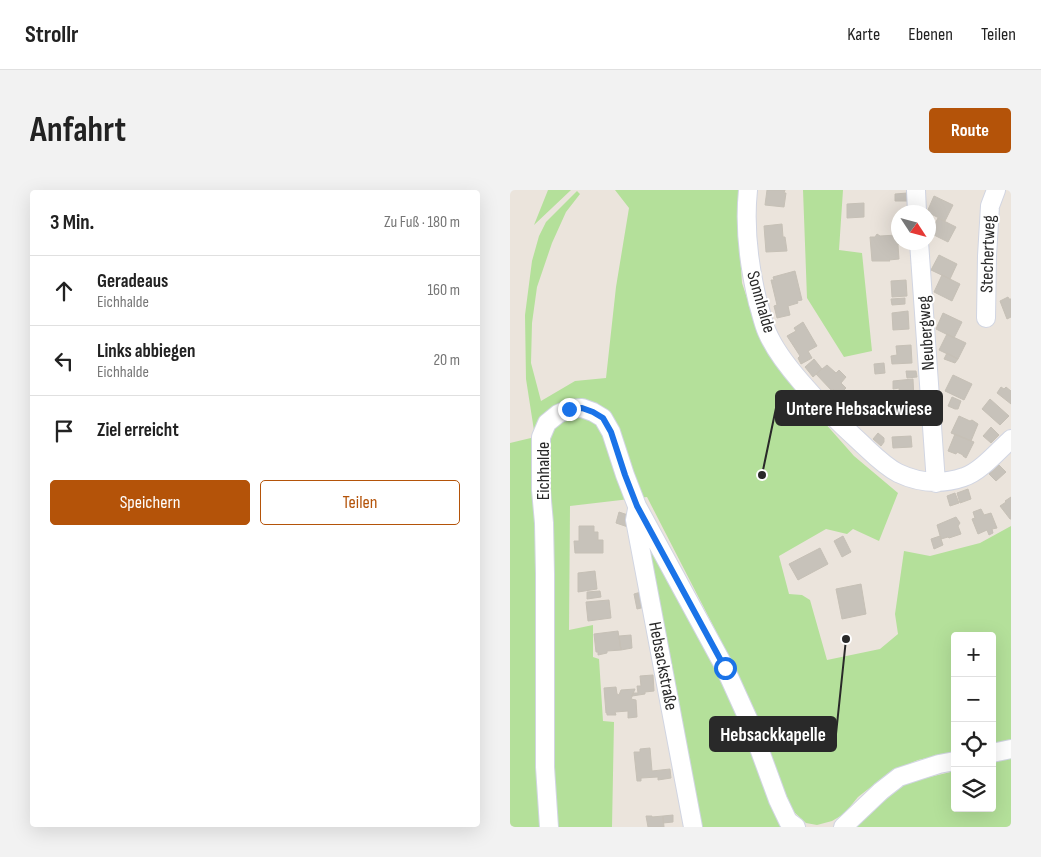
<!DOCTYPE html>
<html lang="de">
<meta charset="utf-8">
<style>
body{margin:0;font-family:"Sofia Sans Condensed",sans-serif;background:#f2f2f2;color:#222}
.controls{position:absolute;right:15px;bottom:15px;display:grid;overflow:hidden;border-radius:5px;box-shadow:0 5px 20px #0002}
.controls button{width:45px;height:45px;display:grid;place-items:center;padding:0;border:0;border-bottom:1px solid #e0e0e0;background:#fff;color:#222;font:25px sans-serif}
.compass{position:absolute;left:381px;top:15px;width:45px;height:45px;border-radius:50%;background:#fff;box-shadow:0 5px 20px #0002;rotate:126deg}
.stop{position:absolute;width:15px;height:15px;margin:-11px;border:4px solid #1a73e8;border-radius:50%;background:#fff}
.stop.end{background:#1a73e8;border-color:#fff;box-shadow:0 1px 5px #0008}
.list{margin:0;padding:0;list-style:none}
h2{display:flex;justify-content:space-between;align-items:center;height:65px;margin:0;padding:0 20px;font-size:21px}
h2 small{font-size:16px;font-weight:400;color:#767676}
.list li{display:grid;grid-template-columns:32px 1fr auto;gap:15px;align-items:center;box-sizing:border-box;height:70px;padding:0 20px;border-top:1px solid #e0e0e0}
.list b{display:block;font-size:19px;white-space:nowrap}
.list p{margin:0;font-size:16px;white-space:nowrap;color:#767676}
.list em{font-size:16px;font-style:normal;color:#767676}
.actions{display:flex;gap:10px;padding:15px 20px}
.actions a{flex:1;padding:11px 0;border:1px solid #b45309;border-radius:5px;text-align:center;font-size:18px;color:#b45309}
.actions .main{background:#b45309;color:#fff}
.icon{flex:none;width:28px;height:28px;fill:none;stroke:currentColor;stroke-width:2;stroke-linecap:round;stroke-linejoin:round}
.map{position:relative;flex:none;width:501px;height:637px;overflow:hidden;border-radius:5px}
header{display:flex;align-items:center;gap:30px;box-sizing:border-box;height:70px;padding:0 25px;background:#fff;border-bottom:1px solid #e0e0e0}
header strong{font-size:24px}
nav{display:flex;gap:28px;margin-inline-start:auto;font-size:18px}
.intro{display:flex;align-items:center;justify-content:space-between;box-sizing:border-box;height:120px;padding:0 30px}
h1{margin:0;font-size:35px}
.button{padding:12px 22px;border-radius:5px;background:#b45309;color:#fff;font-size:18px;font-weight:700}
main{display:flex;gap:30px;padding:0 30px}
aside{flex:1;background:#fff;border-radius:5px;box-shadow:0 5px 20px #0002}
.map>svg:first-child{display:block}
.green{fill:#b4e09a}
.building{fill:#c7c2ba;stroke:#c6c0b6}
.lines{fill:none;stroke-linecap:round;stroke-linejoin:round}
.minor-casing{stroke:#d1d5e2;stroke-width:20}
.minor{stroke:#fff;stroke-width:18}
.route{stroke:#1a73e8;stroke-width:6}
.labels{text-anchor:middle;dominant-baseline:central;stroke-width:4;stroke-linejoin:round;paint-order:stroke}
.street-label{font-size:18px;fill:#292929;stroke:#fff}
.leader{fill:none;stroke:#292929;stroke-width:2}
.callout-dot{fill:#292929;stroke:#fff;stroke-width:2}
.callout{fill:#292929;stroke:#292929;stroke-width:2}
.callout-label{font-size:19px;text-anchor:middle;font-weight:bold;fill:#fff}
</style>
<header>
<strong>Strollr</strong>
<nav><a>Karte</a><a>Ebenen</a><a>Teilen</a></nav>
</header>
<div class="intro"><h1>Anfahrt</h1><a class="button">Route</a></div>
<main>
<aside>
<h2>3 Min.<small>Zu Fuß · 180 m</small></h2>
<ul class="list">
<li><svg class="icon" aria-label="ahead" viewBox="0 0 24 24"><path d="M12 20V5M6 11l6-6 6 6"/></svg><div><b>Geradeaus</b><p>Eichhalde</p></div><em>160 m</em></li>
<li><svg class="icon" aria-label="left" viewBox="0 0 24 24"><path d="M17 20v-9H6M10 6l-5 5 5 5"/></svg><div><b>Links abbiegen</b><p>Eichhalde</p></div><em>20 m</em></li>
<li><svg class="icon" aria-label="arrive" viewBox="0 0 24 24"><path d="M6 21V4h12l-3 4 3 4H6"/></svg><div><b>Ziel erreicht</b></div></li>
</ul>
<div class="actions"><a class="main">Speichern</a><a>Teilen</a></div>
</aside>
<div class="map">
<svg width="501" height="637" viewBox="0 0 501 637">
<rect width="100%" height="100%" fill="#ebe4dc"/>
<!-- green -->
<path class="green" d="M 38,0 L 61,0 L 24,35 Z
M 105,0 L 232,0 L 229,47 L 232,93 L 251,150 L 306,223 L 344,266 L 388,303 L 369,351 L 343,339 L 337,344 L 316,339 L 269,366 L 279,404 L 292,405 L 300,410 L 317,470 L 370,459 L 388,444 L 385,424 L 394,361 L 420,366 L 470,353 L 501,336 L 501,550 L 482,554 L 482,446 L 445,446 L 445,562 L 408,570 L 380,582 L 348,607 L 334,624 L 322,631 L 307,635 L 296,633 L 283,621 L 209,447 L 137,307 L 60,316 L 59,440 L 83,435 L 83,467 L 89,469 L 93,531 L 104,532 L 102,637 L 0,637 L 0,253 L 25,247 L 16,189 L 15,125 L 22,71 L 29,46 L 36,32 L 67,1 L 70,4 L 56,22 L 42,53 L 27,97 L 22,133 L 21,173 L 31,211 L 65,191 L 96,188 L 106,97 L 119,18 Z
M 293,0 L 333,0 L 329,60 L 352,63 L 362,161 L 334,167 L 297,108 Z
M 130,334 L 212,486 L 277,637 L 189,637 Z
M 501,568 L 501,637 L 346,637 L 394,593 L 445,581 L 445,618 L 482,618 L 482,572 Z"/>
<!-- building -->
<path class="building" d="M 257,0 L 275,0 L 274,3 L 276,3 L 274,17 L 255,15 Z
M 397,3 L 398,11 L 385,11 L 385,4 Z
M 424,6 L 443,15 L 435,31 L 417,22 Z
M 354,13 L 354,27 L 337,28 L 337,14 Z
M 428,28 L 446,37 L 438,52 L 420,43 Z
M 272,34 L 273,47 L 275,47 L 277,61 L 256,62 L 254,36 Z
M 367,44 L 370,46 L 387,45 L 388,52 L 390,53 L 388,55 L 389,69 L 379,70 L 380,71 L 362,71 L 360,47 L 365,47 Z
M 429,65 L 447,74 L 440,89 L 421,80 Z
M 285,81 L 292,110 L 287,111 L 288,113 L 278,116 L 280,125 L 267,128 L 264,116 L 267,115 L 261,90 L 264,90 L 263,87 Z
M 432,85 L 450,94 L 442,111 L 424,102 Z
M 396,90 L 397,106 L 382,107 L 381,91 Z
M 498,107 L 499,109 L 501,109 L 501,127 L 497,129 L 490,111 Z
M 395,108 L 395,114 L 382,115 L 381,109 Z
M 398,121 L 399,139 L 383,140 L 382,123 Z
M 433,123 L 452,132 L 444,148 L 426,139 Z
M 293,132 L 307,156 L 298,161 L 302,168 L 291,174 L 288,168 L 290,166 L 277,146 L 286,141 L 284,138 Z
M 437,144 L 456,153 L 448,169 L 429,160 Z
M 401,155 L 402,173 L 382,174 L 381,166 L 387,165 L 386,156 Z
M 437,163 L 448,169 L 445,173 L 434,169 Z
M 304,169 L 312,179 L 303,187 L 295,177 Z
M 374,173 L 375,183 L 365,184 L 364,174 Z
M 317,175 L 326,183 L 329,180 L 336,187 L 331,193 L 336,198 L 329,205 L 323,199 L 322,201 L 306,184 Z
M 396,181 L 406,181 L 407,187 L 397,188 Z
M 443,185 L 462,194 L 454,210 L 435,201 Z
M 403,189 L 404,209 L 390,210 L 389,198 L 383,199 L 383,191 Z
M 491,197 L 494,199 L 496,197 L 501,201 L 501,214 L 487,203 Z
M 442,207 L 451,211 L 448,219 L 445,219 L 438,216 Z
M 480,209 L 499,226 L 490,235 L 472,219 Z
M 449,226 L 460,231 L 462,230 L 468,234 L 461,251 L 441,243 Z
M 481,237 L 489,245 L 481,253 L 473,246 Z
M 368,243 L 374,248 L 374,252 L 371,256 L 363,249 Z
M 445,244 L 464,252 L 456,268 L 453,266 L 453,265 L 447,262 L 446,264 L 438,261 Z
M 401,246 L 402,257 L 383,258 L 382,247 Z
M 489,275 L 496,282 L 486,291 L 479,284 Z
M 458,299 L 461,309 L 450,313 L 447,303 Z
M 445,303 L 449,313 L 440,316 L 437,306 Z
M 501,307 L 501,329 L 500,329 L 490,316 L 496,312 L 495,311 Z
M 471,319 L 474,325 L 481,323 L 487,338 L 482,339 L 483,343 L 479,345 L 477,340 L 468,344 L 462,329 L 465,328 L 463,322 Z
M 109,322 L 121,326 L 118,337 L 106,333 Z
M 446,327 L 450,333 L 448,336 L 451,344 L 439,348 L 438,347 L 431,349 L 427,335 Z
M 69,336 L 84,336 L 84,342 L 88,342 L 88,350 L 93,350 L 93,363 L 65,363 L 64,351 L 69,351 Z
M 333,346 L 341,362 L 332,367 L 324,351 Z
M 430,346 L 433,355 L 424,359 L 421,349 Z
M 310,358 L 318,374 L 288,390 L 279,374 Z
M 85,381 L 87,399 L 68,402 L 68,383 Z
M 351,394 L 356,424 L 332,429 L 326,399 Z
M 90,401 L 91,407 L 77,409 L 77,402 Z
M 131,402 L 135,417 L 127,419 L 124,404 Z
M 99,410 L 101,428 L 78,431 L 76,412 Z
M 108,441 L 111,460 L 97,461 L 97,463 L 88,465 L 88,462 L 86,462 L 84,444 Z
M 121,445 L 122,458 L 111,460 L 109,446 Z
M 143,485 L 144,501 L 135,502 L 135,504 L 122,506 L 123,503 L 128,503 L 127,496 L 131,496 L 130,486 Z
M 106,497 L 107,504 L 109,505 L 111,500 L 125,499 L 121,509 L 126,510 L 127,527 L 118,528 L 118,521 L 105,522 L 106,525 L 97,525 L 97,523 L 96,523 L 94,498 Z
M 140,558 L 142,581 L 160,579 L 161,588 L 148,590 L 148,587 L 131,588 L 131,591 L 127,591 L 124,562 L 130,562 L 130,559 Z
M 163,625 L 163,632 L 153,633 L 153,626 Z
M 136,626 L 142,626 L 142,627 L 153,626 L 154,637 L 138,637 Z"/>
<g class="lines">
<!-- minor casing -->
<g class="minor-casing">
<path id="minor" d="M 238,0 C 234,38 239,76 248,113 C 251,122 253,133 257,142 C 265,161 278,177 291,192 C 309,213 329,233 350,252 C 362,263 373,275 388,283 C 409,293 431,295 454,287 C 470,282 488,261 501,249
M 406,0 L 407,22
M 409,52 L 426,293
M 476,128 L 477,66 L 480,16 L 486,0
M 127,319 L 125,330 L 183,637
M 482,563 L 501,559
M 39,637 L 35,577 L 35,384 L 34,333 L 31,300 L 31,247 L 37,233 L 48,224 L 59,219 L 72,218 L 83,222 L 93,228 L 101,242 L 115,285 L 127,316 L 215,478 L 239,531 L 268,610 L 278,631 L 286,637
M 333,637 L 371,601 L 389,587 L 429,574 L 445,571"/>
</g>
<!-- minor -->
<use href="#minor" class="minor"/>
</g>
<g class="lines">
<!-- route -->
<path class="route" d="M 59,219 L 72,218 L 83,222 L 93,228 L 101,242 L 115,285 L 127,316 L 215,478"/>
</g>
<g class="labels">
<!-- street labels -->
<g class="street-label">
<text transform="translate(478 64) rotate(-88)">Stechertweg</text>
<text transform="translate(251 112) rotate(74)">Sonnhalde</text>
<text transform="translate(416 143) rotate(-94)">Neubergweg</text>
<text transform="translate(33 281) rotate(-90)">Eichhalde</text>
<text transform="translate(153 476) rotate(79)">Hebsackstraße</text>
</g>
</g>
<!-- callouts -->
<path class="leader" d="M252 285L266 218M336 449L326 544"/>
<g class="callout-dot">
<circle cx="252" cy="285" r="5"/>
<circle cx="336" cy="449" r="5"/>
</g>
<g class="callout">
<rect x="266" y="201" width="166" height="34" rx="5"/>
<rect x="200" y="527" width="126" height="34" rx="5"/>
</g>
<g class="callout-label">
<text x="349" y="225">Untere Hebsackwiese</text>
<text x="263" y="551">Hebsackkapelle</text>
</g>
</svg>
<div class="controls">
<button>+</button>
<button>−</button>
<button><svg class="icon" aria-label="locate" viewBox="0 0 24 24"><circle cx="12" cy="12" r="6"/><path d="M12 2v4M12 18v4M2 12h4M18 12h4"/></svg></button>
<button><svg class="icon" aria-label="layers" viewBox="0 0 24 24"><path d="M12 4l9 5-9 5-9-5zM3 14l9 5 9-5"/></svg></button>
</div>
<svg class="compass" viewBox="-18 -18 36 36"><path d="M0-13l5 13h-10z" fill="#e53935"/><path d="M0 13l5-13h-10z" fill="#767676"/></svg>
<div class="stop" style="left:215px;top:478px"></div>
<div class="stop end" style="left:59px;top:219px"></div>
</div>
</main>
